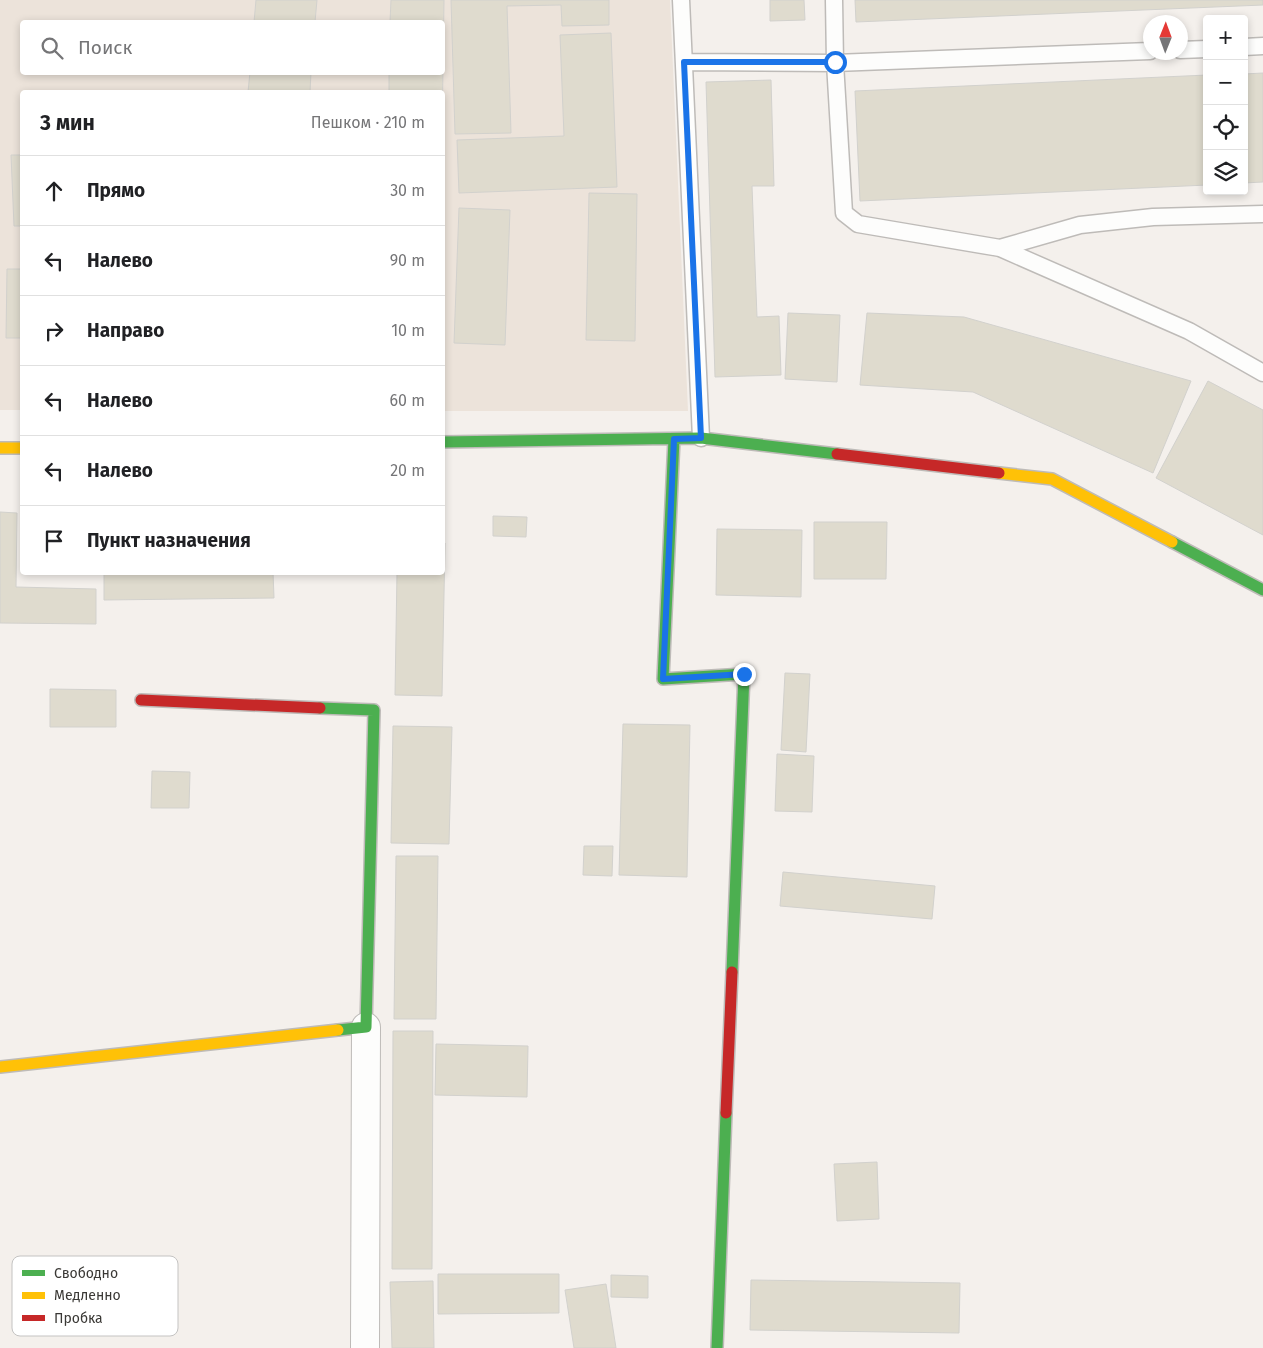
<!DOCTYPE html>
<html lang="ru">
<meta charset="utf-8">
<style>
body{margin:0;font-family:"Fira Sans",sans-serif;background:#f6f6f6;color:#202124}
.controls{position:absolute;right:15px;top:15px;display:grid;overflow:hidden;border-radius:5px;box-shadow:0 2px 8px #0003}
.controls button{width:45px;height:45px;display:grid;place-items:center;padding:0;border:0;border-bottom:1px solid #e0e0e0;background:#fff;color:#202124;font:25px sans-serif}
.compass{position:absolute;left:1143px;top:15px;width:45px;height:45px;border-radius:50%;background:#fff;box-shadow:0 2px 8px #0003;rotate:1deg}
.stop{position:absolute;width:15px;height:15px;margin:-11px;border:4px solid #1a73e8;border-radius:50%;background:#fff}
.stop.end{background:#1a73e8;border-color:#fff;box-shadow:0 1px 5px #0008}
.list{margin:0;padding:0;list-style:none}
h2{display:flex;justify-content:space-between;align-items:center;height:65px;margin:0;padding:0 20px;font-size:21px}
h2 small{font-size:16px;font-weight:400;color:#757577}
.list li{display:grid;grid-template-columns:32px 1fr auto;gap:15px;align-items:center;box-sizing:border-box;height:70px;padding:0 20px;border-top:1px solid #e0e0e0}
.list b{display:block;font-size:19px;white-space:nowrap}
.list em{font-size:16px;font-style:normal;color:#757577}
.icon{flex:none;width:28px;height:28px;fill:none;stroke:currentColor;stroke-width:2;stroke-linecap:round;stroke-linejoin:round}
.map{position:relative;flex:none;width:1263px;height:1348px;overflow:hidden}
.search{position:absolute;background:#fff;box-shadow:0 2px 8px #0003;left:20px;top:20px;width:425px;height:55px;display:flex;align-items:center;gap:12px;box-sizing:border-box;padding:0 18px;border-radius:5px;color:#757577;font-size:19px}
.panel{position:absolute;background:#fff;box-shadow:0 2px 8px #0003;left:20px;top:90px;width:425px;height:485px;border-radius:5px}
.map>svg:first-child{display:block}
.built{fill:#ece3da;fill-rule:evenodd}
.building{fill:#dfdbce;stroke:#d2d1cd}
.lines{fill:none;stroke-linecap:round;stroke-linejoin:round}
.lane-casing{stroke:#bebbb8;stroke-width:19}
.street-casing{stroke:#bebbb8;stroke-width:30}
.fast-casing{stroke:#bebbb8;stroke-width:14}
.slow-casing{stroke:#bebbb8;stroke-width:14}
.jam-casing{stroke:#bebbb8;stroke-width:14}
.lane{stroke:#fdfdfc;stroke-width:16}
.street{stroke:#fdfdfc;stroke-width:28}
.fast{stroke:#4caf50;stroke-width:11}
.slow{stroke:#ffc107;stroke-width:11}
.jam{stroke:#c62828;stroke-width:11}
.route{stroke:#1a73e8;stroke-width:6}
.key{fill:#fff;stroke:#c4c3c2;stroke-width:1}
.key-label{font-size:14px;fill:#3a3835}
</style>
<div class="map">
<svg width="1263" height="1348" viewBox="0 0 1263 1348">
<rect width="100%" height="100%" fill="#f4f0ec"/>
<!-- built -->
<path class="built" d="M 0,0 L 670,0 L 688,411 L 443,411 L 442,92 L 22,92 L 22,410 L 0,410 ZM 22,22 L 442,22 L 442,72 L 22,72 Z"/>
<!-- building -->
<path class="building" d="M 256,0 L 317,0 L 315,22 L 254,22 Z
M 391,0 L 444,0 L 442,136 L 442,92 L 389,92 L 389,72 L 442,72 L 442,22 L 390,22 Z
M 451,0 L 609,0 L 609,25 L 562,26 L 561,5 L 507,6 L 511,133 L 455,134 Z
M 770,0 L 804,0 L 805,20 L 770,21 Z
M 855,0 L 1263,0 L 1263,5 L 856,22 Z
M 611,33 L 617,187 L 459,193 L 457,140 L 564,136 L 560,35 Z
M 250,72 L 311,72 L 310,92 L 248,92 Z
M 1263,73 L 1263,182 L 1244,183 L 1244,74 Z
M 1207,75 L 1207,185 L 860,201 L 855,91 Z
M 771,80 L 774,186 L 752,186 L 757,317 L 779,316 L 781,375 L 715,377 L 706,82 Z
M 11,155 L 22,155 L 22,226 L 14,226 Z
M 589,193 L 637,194 L 635,341 L 586,340 Z
M 459,208 L 510,210 L 505,345 L 454,343 Z
M 7,269 L 22,269 L 22,338 L 6,338 Z
M 788,313 L 840,315 L 837,382 L 785,379 Z
M 867,313 L 964,317 L 1191,381 L 1153,473 L 973,392 L 860,385 Z
M 1208,381 L 1263,410 L 1263,535 L 1156,478 Z
M 0,512 L 17,513 L 16,587 L 96,589 L 96,624 L 0,623 Z
M 493,516 L 527,517 L 526,537 L 493,536 Z
M 814,522 L 887,522 L 886,579 L 814,579 Z
M 717,529 L 802,530 L 801,597 L 716,595 Z
M 442,543 L 445,543 L 442,696 L 395,695 L 397,572 L 442,572 Z
M 104,572 L 273,572 L 274,598 L 104,600 Z
M 785,673 L 810,674 L 806,752 L 781,750 Z
M 50,689 L 116,690 L 116,727 L 50,727 Z
M 623,724 L 690,725 L 687,877 L 619,875 Z
M 393,726 L 452,727 L 449,844 L 391,843 Z
M 777,754 L 814,756 L 812,812 L 775,811 Z
M 152,771 L 190,772 L 189,808 L 151,808 Z
M 584,846 L 613,846 L 612,876 L 583,875 Z
M 396,856 L 438,856 L 436,1019 L 394,1019 Z
M 783,872 L 935,886 L 932,919 L 780,906 Z
M 393,1031 L 433,1031 L 432,1269 L 392,1269 Z
M 436,1044 L 528,1046 L 527,1097 L 435,1095 Z
M 877,1162 L 879,1219 L 837,1221 L 834,1164 Z
M 438,1274 L 559,1274 L 559,1313 L 438,1314 Z
M 611,1275 L 648,1276 L 648,1298 L 611,1297 Z
M 751,1280 L 960,1283 L 959,1333 L 750,1330 Z
M 433,1281 L 434,1348 L 392,1348 L 390,1282 Z
M 606,1284 L 616,1348 L 574,1348 L 565,1290 Z"/>
<g class="lines">
<!-- lane casing -->
<g class="lane-casing">
<path id="lane" d="M 681,0 L 701,438
M 834,0 L 835,63 L 844,213 L 858,224 L 1000,248 L 1189,331 L 1263,373
M 1244,47 L 1263,46
M 1180,50 L 1207,49
M 684,62 L 835,63 L 1150,51
M 1000,248 L 1080,225 L 1153,217 L 1263,214"/>
</g>
<!-- street casing -->
<g class="street-casing">
<path id="street" d="M 365,1348 L 366,1027"/>
</g>
<!-- fast casing -->
<g class="fast-casing">
<path id="fast" d="M 674,439 L 663,679 L 744,674 L 732,972
M 442,442 L 701,438 L 837,454
M 1172,542 L 1263,590
M 320,708 L 374,710 L 366,1027 L 338,1030
M 717,1348 L 726,1113"/>
</g>
<!-- slow casing -->
<g class="slow-casing">
<path id="slow" d="M 0,448 L 22,448
M 999,473 L 1052,479 L 1172,542
M 0,1067 L 338,1030"/>
</g>
<!-- jam casing -->
<g class="jam-casing">
<path id="jam" d="M 837,454 L 999,473
M 141,700 L 320,708
M 726,1113 L 732,972"/>
</g>
<!-- lane -->
<use href="#lane" class="lane"/>
<!-- street -->
<use href="#street" class="street"/>
<!-- fast -->
<use href="#fast" class="fast"/>
<!-- slow -->
<use href="#slow" class="slow"/>
<!-- jam -->
<use href="#jam" class="jam"/>
</g>
<g class="lines">
<!-- route -->
<path class="route" d="M 744,674 L 663,679 L 674,439 L 701,438 L 684,62 L 835,62"/>
</g>
<!-- legend -->
<rect x="12" y="1256" width="166" height="80" rx="8" class="key"/>
<rect x="22" y="1270" width="23" height="6" fill="#4caf50"/>
<rect x="22" y="1292" width="23" height="7" fill="#ffc107"/>
<rect x="22" y="1315" width="23" height="6" fill="#c62828"/>
<g class="key-label">
<text x="54" y="1278">Свободно</text>
<text x="54" y="1300">Медленно</text>
<text x="54" y="1323">Пробка</text>
</g>
</svg>
<div class="controls">
<button>+</button>
<button>−</button>
<button><svg class="icon" aria-label="locate" viewBox="0 0 24 24"><circle cx="12" cy="12" r="6"/><path d="M12 2v4M12 18v4M2 12h4M18 12h4"/></svg></button>
<button><svg class="icon" aria-label="layers" viewBox="0 0 24 24"><path d="M12 4l9 5-9 5-9-5zM3 14l9 5 9-5"/></svg></button>
</div>
<svg class="compass" viewBox="-18 -18 36 36"><path d="M0-13l5 13h-10z" fill="#e53935"/><path d="M0 13l5-13h-10z" fill="#757577"/></svg>
<div class="stop" style="left:835px;top:62px"></div>
<div class="stop end" style="left:744px;top:674px"></div>
<div class="search"><svg class="icon" aria-label="search" viewBox="0 0 24 24"><circle cx="10" cy="10" r="6"/><path d="M15 15l6 6"/></svg>Поиск</div>
<section class="panel">
<h2>3 мин<small>Пешком · 210 m</small></h2>
<ul class="list">
<li><svg class="icon" aria-label="ahead" viewBox="0 0 24 24"><path d="M12 20V5M6 11l6-6 6 6"/></svg><div><b>Прямо</b></div><em>30 m</em></li>
<li><svg class="icon" aria-label="left" viewBox="0 0 24 24"><path d="M17 20v-9H6M10 6l-5 5 5 5"/></svg><div><b>Налево</b></div><em>90 m</em></li>
<li><svg class="icon" aria-label="right" viewBox="0 0 24 24"><path d="M7 20v-9h11M14 6l5 5-5 5"/></svg><div><b>Направо</b></div><em>10 m</em></li>
<li><svg class="icon" aria-label="left" viewBox="0 0 24 24"><path d="M17 20v-9H6M10 6l-5 5 5 5"/></svg><div><b>Налево</b></div><em>60 m</em></li>
<li><svg class="icon" aria-label="left" viewBox="0 0 24 24"><path d="M17 20v-9H6M10 6l-5 5 5 5"/></svg><div><b>Налево</b></div><em>20 m</em></li>
<li><svg class="icon" aria-label="arrive" viewBox="0 0 24 24"><path d="M6 21V4h12l-3 4 3 4H6"/></svg><div><b>Пункт назначения</b></div></li>
</ul>
</section>
</div>
